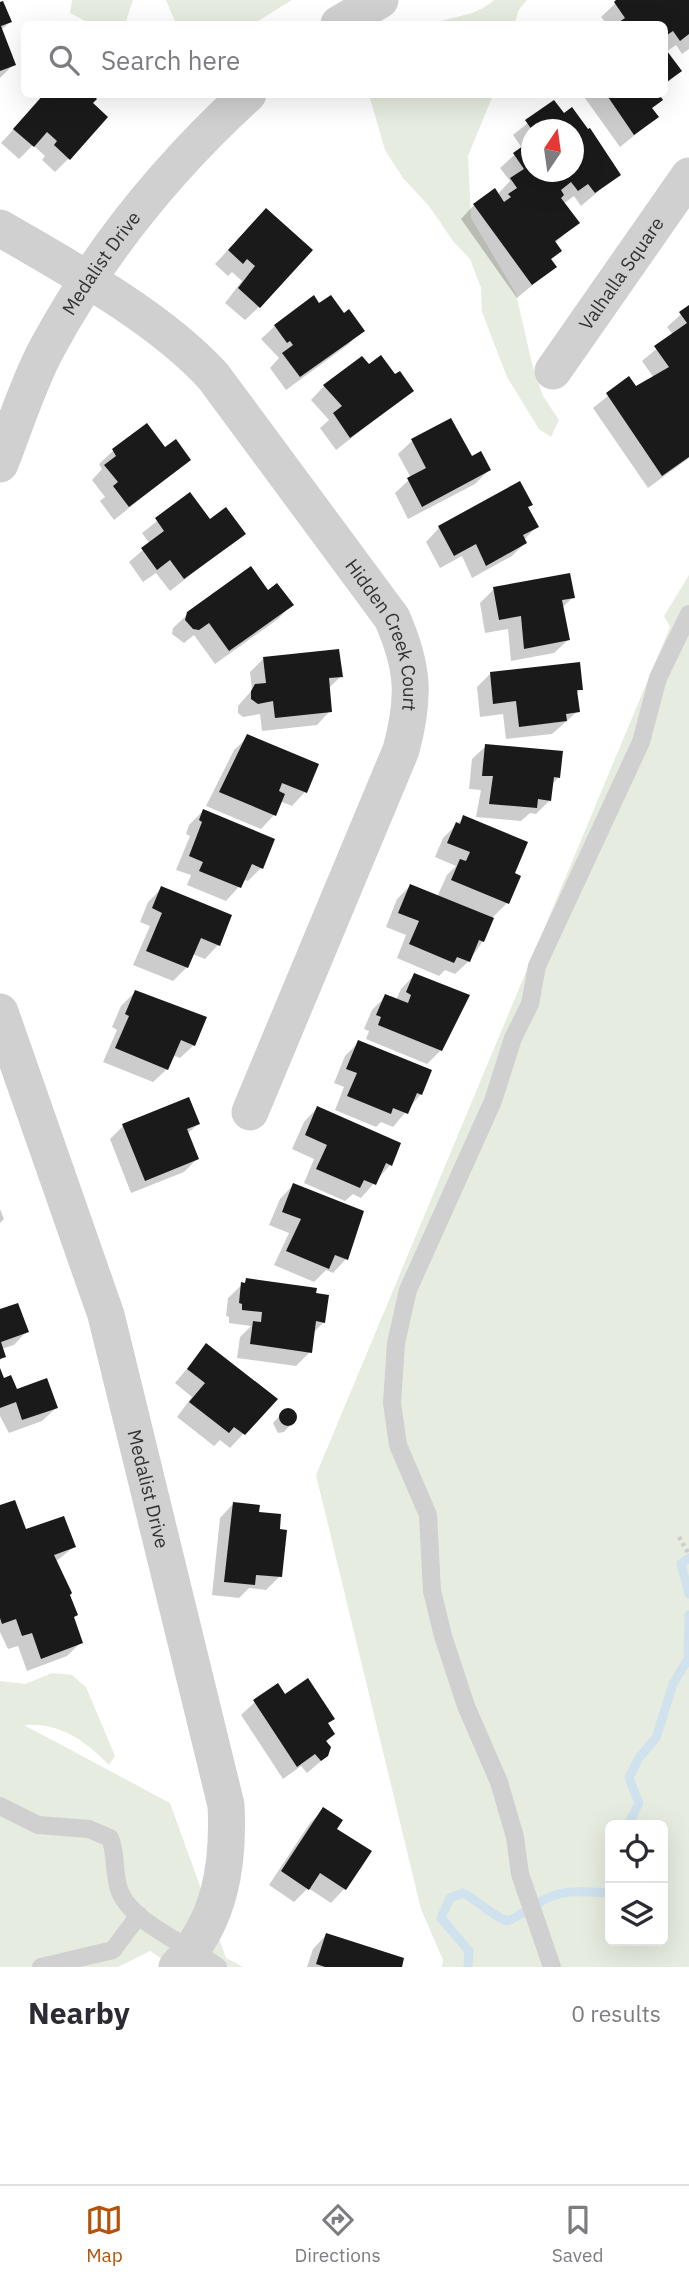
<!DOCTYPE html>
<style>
body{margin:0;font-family:"IBM Plex Sans",sans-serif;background:#f2f2f3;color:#2b2b33}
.controls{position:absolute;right:21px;bottom:21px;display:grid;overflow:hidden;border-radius:10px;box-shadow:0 7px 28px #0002}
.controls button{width:63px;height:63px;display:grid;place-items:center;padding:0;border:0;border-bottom:2px solid #e1e1e2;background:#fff;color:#2b2b33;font:35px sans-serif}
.compass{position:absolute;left:521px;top:119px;width:63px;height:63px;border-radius:50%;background:#fff;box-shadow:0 7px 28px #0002;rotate:13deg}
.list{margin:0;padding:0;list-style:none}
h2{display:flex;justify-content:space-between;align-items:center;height:91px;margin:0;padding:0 28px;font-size:30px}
h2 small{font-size:23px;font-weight:400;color:#7c7c81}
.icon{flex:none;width:38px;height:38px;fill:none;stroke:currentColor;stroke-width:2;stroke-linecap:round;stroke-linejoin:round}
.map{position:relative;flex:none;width:689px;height:1967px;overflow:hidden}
.search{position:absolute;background:#fff;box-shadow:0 7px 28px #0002;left:21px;right:21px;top:21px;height:77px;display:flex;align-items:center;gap:18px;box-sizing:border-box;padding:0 24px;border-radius:10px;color:#7c7c81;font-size:26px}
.sheet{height:217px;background:#fff}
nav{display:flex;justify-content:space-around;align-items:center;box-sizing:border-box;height:98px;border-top:2px solid #e1e1e2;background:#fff;font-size:19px;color:#7c7c81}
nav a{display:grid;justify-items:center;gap:4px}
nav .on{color:#b45309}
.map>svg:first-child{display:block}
.green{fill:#e6ecdf;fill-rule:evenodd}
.shadow{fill:#0003;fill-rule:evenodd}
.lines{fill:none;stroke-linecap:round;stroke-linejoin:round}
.stream{stroke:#cfe2ee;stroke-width:9}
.building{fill:#1a1a1a}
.path{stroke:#cdcdcd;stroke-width:4.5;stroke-dasharray:3.5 3.5;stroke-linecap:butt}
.service{stroke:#d0d0d0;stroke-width:18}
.minor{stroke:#d0d0d0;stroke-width:37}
.labels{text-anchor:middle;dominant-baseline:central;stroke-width:7;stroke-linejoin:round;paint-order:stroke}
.street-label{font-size:19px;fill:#333;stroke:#fff}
</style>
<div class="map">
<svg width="689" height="1967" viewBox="0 0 689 1967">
<rect width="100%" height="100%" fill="#fff"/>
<!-- green -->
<path class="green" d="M 72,0 L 133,0 L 125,24 L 91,24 L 70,13 Z
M 166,0 L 292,0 L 253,24 L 176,24 Z
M 494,0 L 527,0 L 518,11 L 515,24 L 433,24 C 455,15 475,17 494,0 Z
M 369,95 L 493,95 L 468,156 L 471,218 L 516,294 L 532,364 L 543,396 L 559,420 L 551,437 L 539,429 L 507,377 L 482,312 L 481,288 L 470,259 L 453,241 L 429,206 L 403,178 L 385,150 Z
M 689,575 L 689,1967 L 442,1967 L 443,1960 L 421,1909 L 316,1475 L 670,627 L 664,616 ZM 610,1825 L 663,1825 L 663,1941 L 610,1941 Z
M 52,1673 L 72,1675 L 86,1687 L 115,1756 L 109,1765 C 85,1740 59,1722 24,1725 L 170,1803 L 226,1958 L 243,1967 L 174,1967 L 150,1951 L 118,1967 L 0,1967 L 0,1681 L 25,1684 Z"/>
<!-- shadow -->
<path class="shadow" d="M 619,0 L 689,0 L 689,49 L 682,54 L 676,45 L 666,52 L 680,71 L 664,86 L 664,24 L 607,24 L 601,17 Z
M 0,4 L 10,22 L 1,30 L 14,64 L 0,78 Z
M 46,94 L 91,104 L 69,158 L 55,172 L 42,160 L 45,156 L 33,145 L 19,159 L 1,143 Z
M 582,94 L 657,94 L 661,100 L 651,109 L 657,117 L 620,147 Z
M 554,102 L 619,174 L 581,206 L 574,196 L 563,204 L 577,223 L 554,244 L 559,251 L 549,261 L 554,267 L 517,298 L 461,219 L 474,205 L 497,195 L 510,181 L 500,168 L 522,148 L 513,135 ZM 532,130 L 574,130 L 574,172 L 532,172 Z
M 252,224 L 259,307 L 245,320 L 225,303 L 242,281 L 232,272 L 228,276 L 215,264 Z
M 319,306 L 344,315 L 362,330 L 349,344 L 286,390 L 270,368 L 279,358 L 261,339 L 275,326 Z
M 689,307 L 689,458 L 648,488 L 593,408 L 629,379 L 636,388 L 654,378 L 642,361 L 673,335 L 667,327 Z
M 368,366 L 395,376 L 412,391 L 336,450 L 320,428 L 329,420 L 311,400 L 324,386 Z
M 147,425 L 165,449 L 189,460 L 114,520 L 100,501 L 105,497 L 92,480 L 102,469 L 99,464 L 113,451 Z
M 412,441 L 471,458 L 489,470 L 475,484 L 408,519 L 395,493 L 411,478 L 398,454 Z
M 190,495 L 209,521 L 243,534 L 170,591 L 156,573 L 143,582 L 129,562 L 150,544 L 142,533 Z
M 526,508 L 536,527 L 524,540 L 525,543 L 512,556 L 472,578 L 462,556 L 440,568 L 426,542 L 439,528 Z
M 494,589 L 573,597 L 562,608 L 568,640 L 554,653 L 511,661 L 508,629 L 485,633 L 480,603 Z
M 267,592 L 291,605 L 278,619 L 215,664 L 194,635 L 184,643 L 172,634 L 173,628 L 188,614 Z
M 263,659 L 341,676 L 328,689 L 330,711 L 317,725 L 262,731 L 260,714 L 243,717 L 238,713 L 238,706 L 252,690 L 250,672 Z
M 490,674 L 581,689 L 576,694 L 578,711 L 552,734 L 506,739 L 503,714 L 480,717 L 477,687 Z
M 248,737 L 305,792 L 292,806 L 280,801 L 274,815 L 261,829 L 206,806 L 234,750 Z
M 486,746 L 558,778 L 551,785 L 550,800 L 536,814 L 530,813 L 521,821 L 476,817 L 481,790 L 469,789 L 472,759 Z
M 203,811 L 261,868 L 248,881 L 245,880 L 226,901 L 187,885 L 191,875 L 176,870 L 190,836 L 186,834 L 189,825 Z
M 464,817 L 513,874 L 519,876 L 507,903 L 493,917 L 483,941 L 469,961 L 455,974 L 445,970 L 439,976 L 397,958 L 406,935 L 386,927 L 397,899 L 410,886 L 437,897 L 447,875 L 456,866 L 435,857 L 443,838 Z
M 162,888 L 230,916 L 218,945 L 205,959 L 192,954 L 187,967 L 173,981 L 133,965 L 150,926 L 140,922 L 148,902 Z
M 414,975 L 441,1050 L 427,1064 L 366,1039 L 369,1031 L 364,1029 L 372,1010 L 386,996 L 396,1000 L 401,989 Z
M 135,992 L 194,1045 L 180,1058 L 172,1055 L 167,1069 L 153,1082 L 103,1062 L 117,1030 L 112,1027 L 121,1006 Z
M 359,1042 L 421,1094 L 393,1127 L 381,1122 L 376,1127 L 335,1110 L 344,1087 L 334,1083 L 345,1056 Z
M 317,1108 L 390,1165 L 361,1198 L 353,1194 L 345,1201 L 304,1183 L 314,1159 L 292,1149 L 304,1122 Z
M 198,1124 L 187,1134 L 197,1159 L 184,1172 L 131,1193 L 110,1139 L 123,1126 Z
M 293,1185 L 346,1259 L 333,1273 L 326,1270 L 314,1282 L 274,1265 L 289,1233 L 269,1225 L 280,1199 Z
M 0,1209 L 4,1219 L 0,1223 Z
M 247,1280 L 324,1322 L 313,1333 L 310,1352 L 296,1366 L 237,1358 L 240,1337 L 251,1326 L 229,1323 L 229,1317 L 226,1316 L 228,1298 Z
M 0,1311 L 27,1331 L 14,1345 L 1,1349 L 4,1356 L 0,1360 Z
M 206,1346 L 276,1399 L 230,1448 L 220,1440 L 214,1446 L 177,1417 L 192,1397 L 175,1383 Z
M 0,1372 L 3,1380 L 15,1391 L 56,1408 L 42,1421 L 9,1433 L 0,1416 Z
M 290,1410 L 295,1420 L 284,1432 L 278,1433 L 273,1423 L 284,1411 Z
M 233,1504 L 257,1514 L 280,1576 L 266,1590 L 249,1588 L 239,1598 L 212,1595 L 220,1518 Z
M 0,1507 L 25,1532 L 74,1547 L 55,1562 L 81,1642 L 67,1656 L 27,1671 L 18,1646 L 8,1649 L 0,1632 Z
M 285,1697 L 332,1719 L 327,1724 L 327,1756 L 307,1773 L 301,1766 L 283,1779 L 241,1715 L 255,1702 Z
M 324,1809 L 335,1830 L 369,1852 L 344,1889 L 331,1903 L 308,1888 L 294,1902 L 269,1885 L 310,1823 Z
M 326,1935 L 400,1967 L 307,1967 L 313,1949 Z"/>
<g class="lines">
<!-- stream -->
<path class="stream" d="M 689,1558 L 681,1564 L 689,1594
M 628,1825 L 639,1803 L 629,1778 L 638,1759 L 656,1738 L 673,1684 L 688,1659 L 689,1615
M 468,1967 L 469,1951 L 441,1918 L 450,1898 L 463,1893 C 479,1901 489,1914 507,1921 C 523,1915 535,1903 550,1897 C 568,1889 591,1892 610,1893"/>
</g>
<!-- building -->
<path class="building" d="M 616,0 L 689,0 L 689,34 L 680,41 L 673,31 L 664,37 L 664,24 L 616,24 L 625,18 L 614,2 Z
M 3,1 L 12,22 L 1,26 L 16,65 L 0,71 L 0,2 Z
M 664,47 L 682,71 L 664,84 Z
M 44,94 L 92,94 L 97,99 L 93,103 L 108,117 L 70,160 L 54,145 L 57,141 L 47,132 L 34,147 L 13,129 Z
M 606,94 L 659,94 L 663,100 L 652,108 L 659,117 L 634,135 Z
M 554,100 L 564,113 L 572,107 L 588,129 L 590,128 L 621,175 L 595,193 L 588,184 L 578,191 L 571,182 L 561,190 L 564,195 L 561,198 L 580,223 L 555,241 L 562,251 L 551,259 L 557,267 L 532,285 L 473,204 L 495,188 L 504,202 L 511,197 L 508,194 L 517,188 L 510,178 L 524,169 L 513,153 L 530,141 L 532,172 L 574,172 L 574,130 L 532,130 L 525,120 Z
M 266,208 L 313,250 L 260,308 L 238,288 L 255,266 L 247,259 L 243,264 L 228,250 Z
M 314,295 L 319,303 L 331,295 L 344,313 L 349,309 L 365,331 L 300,377 L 282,353 L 293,345 L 290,341 L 287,343 L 274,325 Z
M 689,305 L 689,457 L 662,476 L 606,393 L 629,376 L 636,386 L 669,367 L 654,346 L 687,323 L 679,312 Z
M 381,355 L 395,374 L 400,371 L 414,391 L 350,438 L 333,413 L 342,406 L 323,385 L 362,356 L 369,364 Z
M 451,418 L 472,456 L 481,451 L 491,470 L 422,507 L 407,478 L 426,468 L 411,439 Z
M 147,423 L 165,447 L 176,439 L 191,460 L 129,507 L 113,486 L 118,482 L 104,465 L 116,456 L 112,449 Z
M 520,481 L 533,505 L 528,507 L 539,527 L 523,535 L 527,543 L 486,566 L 476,544 L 454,556 L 438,526 Z
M 190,492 L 210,519 L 226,507 L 246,534 L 184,579 L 170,560 L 157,570 L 141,548 L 164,531 L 155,518 Z
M 251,566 L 268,590 L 277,583 L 294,605 L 229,651 L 209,623 L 199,630 L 193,629 L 185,620 L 187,612 Z
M 570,573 L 575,598 L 562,600 L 570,640 L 524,649 L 521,616 L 499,620 L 493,587 Z
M 339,649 L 343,677 L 329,678 L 332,712 L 275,718 L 273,701 L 258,704 L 251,699 L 251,691 L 255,684 L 266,683 L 263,657 Z
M 580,662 L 583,690 L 577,690 L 580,712 L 566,714 L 567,721 L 519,727 L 516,701 L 493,704 L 490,672 Z
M 247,734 L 319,764 L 307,793 L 282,783 L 279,791 L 285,794 L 276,816 L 219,792 Z
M 485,744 L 563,751 L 560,778 L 554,777 L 551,801 L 538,799 L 537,808 L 489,804 L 493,776 L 482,776 Z
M 203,809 L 275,839 L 263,869 L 252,864 L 241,888 L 199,871 L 203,862 L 189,856 L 202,822 L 199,820 Z
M 463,815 L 528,842 L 515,873 L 521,876 L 509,904 L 451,880 L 460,859 L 466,861 L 470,852 L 447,843 L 456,822 L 460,824 Z
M 410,884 L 494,918 L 484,942 L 479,940 L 470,962 L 457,957 L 454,963 L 409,944 L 419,921 L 398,913 Z
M 161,886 L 232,915 L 220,946 L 201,938 L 188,968 L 146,951 L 162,913 L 152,908 Z
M 414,973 L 470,995 L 442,1051 L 378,1025 L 381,1017 L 376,1015 L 385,994 L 408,1003 L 411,995 L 406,992 Z
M 135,990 L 207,1017 L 195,1046 L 181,1040 L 168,1070 L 115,1048 L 129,1016 L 125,1014 Z
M 358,1040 L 432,1070 L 422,1095 L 417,1093 L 408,1114 L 393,1108 L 391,1114 L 347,1096 L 357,1073 L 346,1069 Z
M 189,1097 L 200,1124 L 187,1129 L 199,1159 L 145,1181 L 122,1124 Z
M 317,1106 L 401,1143 L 392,1166 L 386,1163 L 376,1185 L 364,1180 L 360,1188 L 316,1169 L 327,1145 L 305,1135 Z
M 293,1183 L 364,1211 L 348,1260 L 335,1255 L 329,1269 L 286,1251 L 301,1219 L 282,1212 Z
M 246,1278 L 317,1288 L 316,1293 L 329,1295 L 325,1323 L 316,1321 L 312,1353 L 250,1344 L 253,1321 L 261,1322 L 262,1312 L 242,1310 L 242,1304 L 239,1303 L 241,1282 L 245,1283 Z
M 18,1303 L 29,1332 L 1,1342 L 6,1357 L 0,1359 L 0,1309 Z
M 206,1343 L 278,1399 L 245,1435 L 234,1427 L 229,1433 L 189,1402 L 205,1383 L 187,1369 Z
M 0,1368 L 4,1378 L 11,1375 L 17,1389 L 47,1378 L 58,1408 L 22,1420 L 16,1402 L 0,1408 Z
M279 1417a9 9 0 1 1 18 0a9 9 0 1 1-18 0Z
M 15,1500 L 26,1529 L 64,1516 L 76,1547 L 54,1555 L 72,1593 L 70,1595 L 78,1615 L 74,1617 L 83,1643 L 41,1659 L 32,1633 L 22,1636 L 16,1619 L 2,1624 L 0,1618 L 0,1505 Z
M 233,1502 L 260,1505 L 259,1512 L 281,1514 L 280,1529 L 287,1530 L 282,1577 L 256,1575 L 255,1585 L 224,1582 Z
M 308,1678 L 335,1719 L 328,1723 L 335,1734 L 326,1741 L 331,1747 L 328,1756 L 321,1761 L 315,1754 L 297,1767 L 253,1700 L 278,1683 L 285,1694 Z
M 323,1807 L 343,1820 L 337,1829 L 372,1851 L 346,1890 L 320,1873 L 309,1890 L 281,1871 Z
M 326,1933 L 404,1958 L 402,1967 L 325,1967 L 316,1964 Z"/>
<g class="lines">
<!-- path -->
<path class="path" d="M 679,1537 L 689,1554"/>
<!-- service -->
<path class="service" d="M 0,1806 L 38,1825 L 89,1829 L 110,1838 C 117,1855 113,1875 120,1892 C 133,1924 191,1946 218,1967
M 41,1967 L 113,1950 L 139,1915
M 552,1967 L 520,1874 L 515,1837 L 499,1782 L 466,1706 L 443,1636 L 432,1591 L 428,1515 L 398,1445 L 392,1403 L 396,1343 L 408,1290 L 493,1101 L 513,1038 L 530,1004 L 537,966 L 641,742 L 658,678 L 689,614"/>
<!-- minor -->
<g class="minor">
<path d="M 339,24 L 380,0"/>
<path id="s1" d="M 0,228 C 70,269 158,316 213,376 L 392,618 C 414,668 415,698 401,750 L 250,1112"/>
<path id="s2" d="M 553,371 L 689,176"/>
<path id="s3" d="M 0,464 C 15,426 27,386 46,350 C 98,253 167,168 248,94"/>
<path id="s4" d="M 0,1012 L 106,1315 L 226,1805 C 229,1866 220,1922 177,1967"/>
</g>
</g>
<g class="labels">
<!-- street labels -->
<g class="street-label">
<text stroke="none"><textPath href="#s3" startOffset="226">Medalist Drive</textPath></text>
<text stroke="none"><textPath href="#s2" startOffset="119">Valhalla Square</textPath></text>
<text stroke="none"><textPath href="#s1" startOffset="574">Hidden Creek Court</textPath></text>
<text stroke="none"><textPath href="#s4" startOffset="500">Medalist Drive</textPath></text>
</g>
</g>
</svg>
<div class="controls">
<button><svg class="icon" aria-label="locate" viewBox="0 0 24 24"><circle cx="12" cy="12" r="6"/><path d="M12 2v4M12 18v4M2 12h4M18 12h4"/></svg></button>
<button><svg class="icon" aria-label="layers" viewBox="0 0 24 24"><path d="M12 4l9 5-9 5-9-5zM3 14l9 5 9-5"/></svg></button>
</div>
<svg class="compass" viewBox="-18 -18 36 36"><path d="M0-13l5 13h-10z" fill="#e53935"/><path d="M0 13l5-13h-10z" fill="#7c7c81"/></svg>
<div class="search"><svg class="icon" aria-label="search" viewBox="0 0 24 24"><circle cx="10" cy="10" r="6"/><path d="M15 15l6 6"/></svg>Search here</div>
</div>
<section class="sheet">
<h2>Nearby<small>0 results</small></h2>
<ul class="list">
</ul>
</section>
<nav>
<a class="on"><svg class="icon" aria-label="map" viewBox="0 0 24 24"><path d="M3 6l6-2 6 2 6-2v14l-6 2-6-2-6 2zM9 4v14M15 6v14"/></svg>Map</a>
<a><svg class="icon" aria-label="directions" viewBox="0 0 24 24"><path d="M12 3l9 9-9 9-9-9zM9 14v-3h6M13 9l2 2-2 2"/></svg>Directions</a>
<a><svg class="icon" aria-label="saved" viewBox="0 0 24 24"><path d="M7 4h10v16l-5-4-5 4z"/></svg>Saved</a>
</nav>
